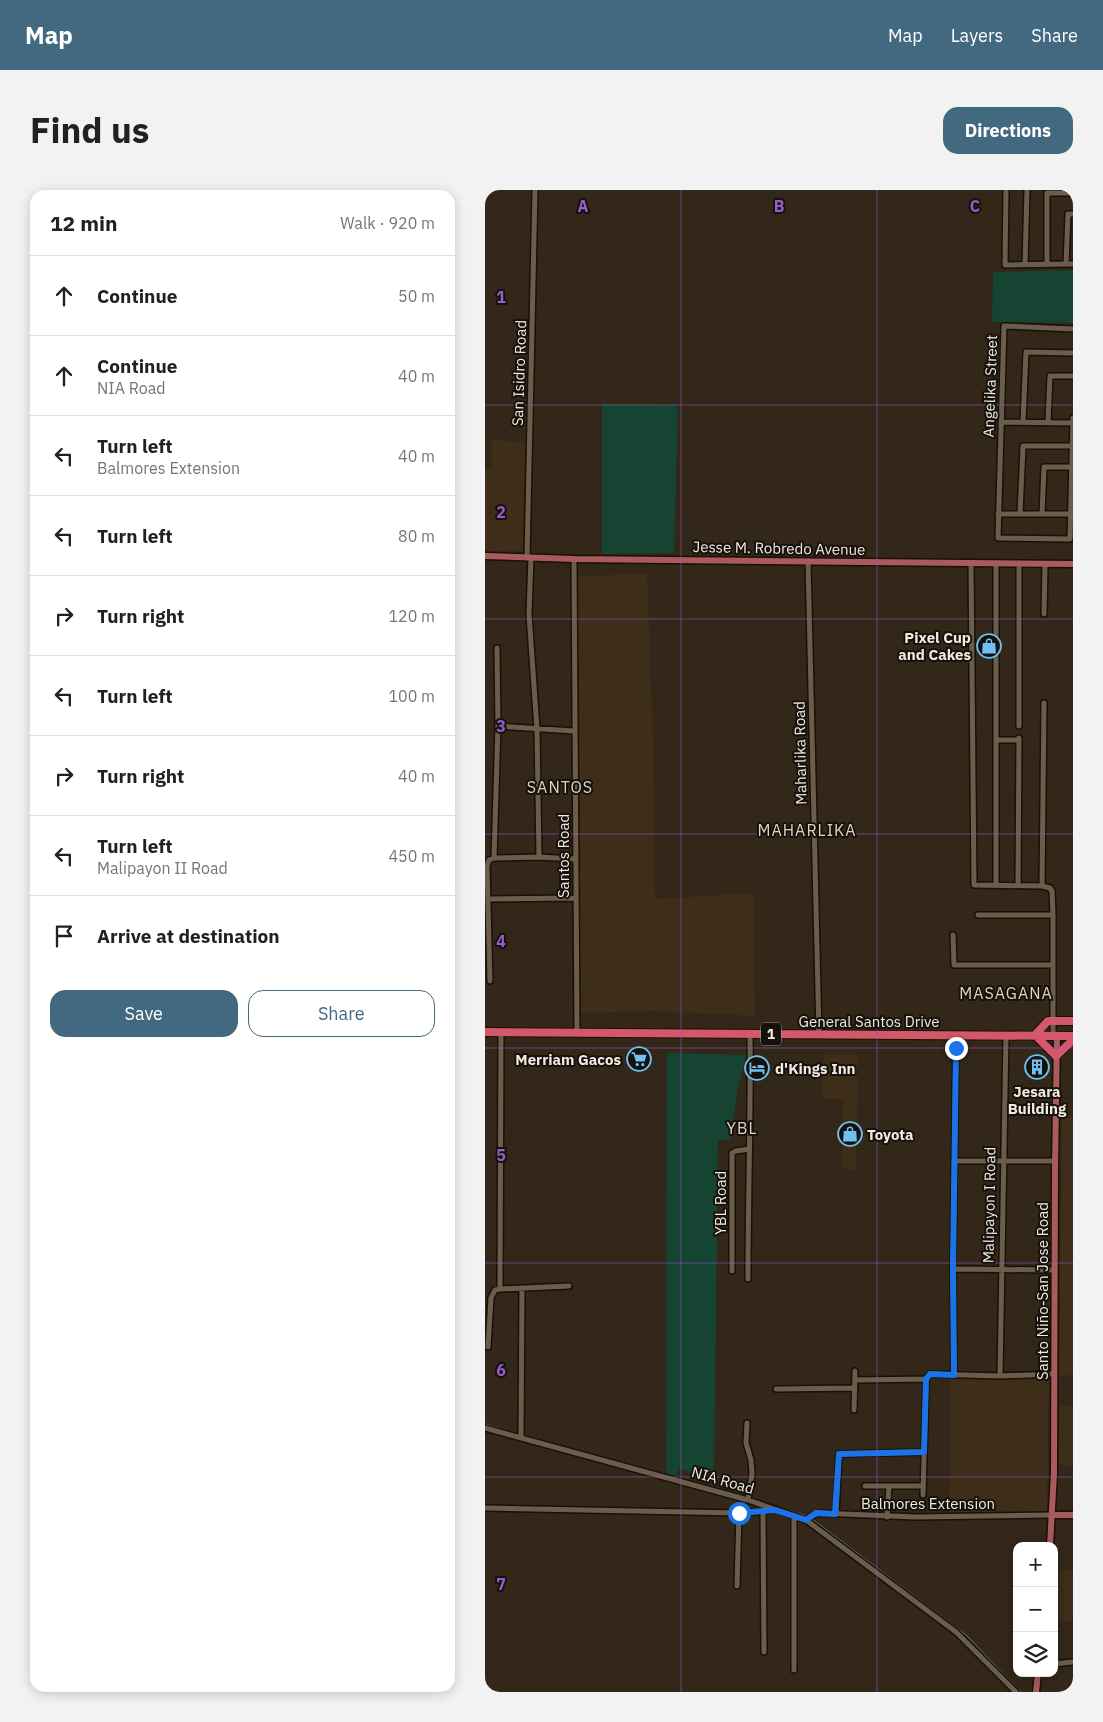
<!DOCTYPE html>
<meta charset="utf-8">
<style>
body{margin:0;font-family:"IBM Plex Sans",sans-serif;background:#f2f2f2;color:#202124}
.controls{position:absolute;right:15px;bottom:15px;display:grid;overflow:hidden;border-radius:10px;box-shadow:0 2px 12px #0003}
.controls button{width:45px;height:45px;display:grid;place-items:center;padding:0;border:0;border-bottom:1px solid #e0e0e0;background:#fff;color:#202124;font:25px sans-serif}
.stop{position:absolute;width:15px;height:15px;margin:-11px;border:4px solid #1a73e8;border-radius:50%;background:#fff}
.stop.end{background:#1a73e8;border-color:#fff;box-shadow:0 1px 5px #0008}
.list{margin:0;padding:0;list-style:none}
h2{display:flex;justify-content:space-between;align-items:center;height:65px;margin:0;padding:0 20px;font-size:21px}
h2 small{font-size:16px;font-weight:400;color:#757577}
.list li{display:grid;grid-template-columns:32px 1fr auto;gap:15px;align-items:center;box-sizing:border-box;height:80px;padding:0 20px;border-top:1px solid #e0e0e0}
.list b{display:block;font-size:19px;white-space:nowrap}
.list p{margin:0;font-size:16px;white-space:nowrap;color:#757577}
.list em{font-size:16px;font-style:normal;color:#757577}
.actions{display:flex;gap:10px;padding:15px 20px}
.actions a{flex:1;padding:11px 0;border:1px solid #436981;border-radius:15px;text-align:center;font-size:18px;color:#436981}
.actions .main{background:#436981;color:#fff}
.icon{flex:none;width:28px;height:28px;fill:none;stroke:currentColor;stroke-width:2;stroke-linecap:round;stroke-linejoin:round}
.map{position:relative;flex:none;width:588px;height:1502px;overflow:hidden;border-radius:15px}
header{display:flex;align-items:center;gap:30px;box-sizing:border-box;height:70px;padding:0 25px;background:#436981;color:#fff}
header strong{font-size:24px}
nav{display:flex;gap:28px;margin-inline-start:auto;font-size:18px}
.intro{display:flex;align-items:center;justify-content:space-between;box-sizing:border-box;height:120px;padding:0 30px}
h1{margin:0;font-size:35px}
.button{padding:12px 22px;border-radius:15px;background:#436981;color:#fff;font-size:18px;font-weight:700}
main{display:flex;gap:30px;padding:0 30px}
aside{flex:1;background:#fff;border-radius:15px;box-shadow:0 2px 12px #0003}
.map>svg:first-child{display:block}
.built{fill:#3d2d19}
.green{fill:#154532}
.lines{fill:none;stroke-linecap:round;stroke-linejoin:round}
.stream{stroke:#667995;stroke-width:1}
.minor-casing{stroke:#1a1004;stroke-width:8}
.major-casing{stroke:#1a1004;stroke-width:9}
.highway-casing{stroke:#1a1004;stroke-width:10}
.minor{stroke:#6a5d4d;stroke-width:5}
.major{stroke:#a95a5e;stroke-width:6}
.highway{stroke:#d35869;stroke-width:8}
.route{stroke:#1a73e8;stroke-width:6}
.grid{fill:none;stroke:#995cc8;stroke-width:1;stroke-opacity:0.55}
.labels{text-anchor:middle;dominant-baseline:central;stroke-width:4;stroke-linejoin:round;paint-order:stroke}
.shield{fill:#16110b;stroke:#b0a9a1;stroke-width:1}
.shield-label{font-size:14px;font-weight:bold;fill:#f2eae1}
.street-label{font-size:15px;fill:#f2eae1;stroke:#16110b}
.poi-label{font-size:15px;font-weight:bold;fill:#f2eae1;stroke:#16110b;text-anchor:end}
.neighbourhood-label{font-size:16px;letter-spacing:1px;fill:#e0d2c0;stroke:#16110b}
.grid-label{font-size:16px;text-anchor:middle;font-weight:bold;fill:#995cc8;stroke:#16110b;stroke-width:4;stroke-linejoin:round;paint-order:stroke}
</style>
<header>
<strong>Map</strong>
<nav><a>Map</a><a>Layers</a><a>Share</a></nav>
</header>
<div class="intro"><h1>Find us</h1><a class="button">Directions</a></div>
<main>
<aside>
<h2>12 min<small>Walk · 920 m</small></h2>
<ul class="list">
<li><svg class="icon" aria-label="ahead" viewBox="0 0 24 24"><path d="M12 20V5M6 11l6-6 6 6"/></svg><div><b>Continue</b></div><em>50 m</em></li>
<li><svg class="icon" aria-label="ahead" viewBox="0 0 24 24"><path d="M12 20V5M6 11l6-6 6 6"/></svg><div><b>Continue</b><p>NIA Road</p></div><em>40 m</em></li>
<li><svg class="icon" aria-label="left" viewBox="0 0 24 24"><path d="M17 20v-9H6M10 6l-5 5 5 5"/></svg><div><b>Turn left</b><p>Balmores Extension</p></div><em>40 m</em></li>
<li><svg class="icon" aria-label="left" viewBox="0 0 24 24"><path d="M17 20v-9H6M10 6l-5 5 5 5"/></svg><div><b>Turn left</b></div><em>80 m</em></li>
<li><svg class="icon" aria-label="right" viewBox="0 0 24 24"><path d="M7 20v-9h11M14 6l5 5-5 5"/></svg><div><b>Turn right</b></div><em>120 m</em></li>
<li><svg class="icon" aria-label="left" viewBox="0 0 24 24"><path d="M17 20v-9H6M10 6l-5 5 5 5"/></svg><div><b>Turn left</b></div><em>100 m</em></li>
<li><svg class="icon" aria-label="right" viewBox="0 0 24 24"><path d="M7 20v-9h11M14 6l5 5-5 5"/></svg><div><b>Turn right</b></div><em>40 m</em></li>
<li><svg class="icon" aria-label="left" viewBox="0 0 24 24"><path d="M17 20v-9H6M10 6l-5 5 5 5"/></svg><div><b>Turn left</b><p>Malipayon II Road</p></div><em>450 m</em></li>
<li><svg class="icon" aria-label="arrive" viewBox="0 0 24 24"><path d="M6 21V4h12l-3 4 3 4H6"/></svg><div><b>Arrive at destination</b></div></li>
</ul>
<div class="actions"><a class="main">Save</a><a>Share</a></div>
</aside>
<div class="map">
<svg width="588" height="1502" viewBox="0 0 588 1502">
<rect width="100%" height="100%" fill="#322719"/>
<!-- built -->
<path class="built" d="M 7,250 L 41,252 L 38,361 L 0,361 L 0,279 L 6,279 Z
M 162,384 L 168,548 L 170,709 L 269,703 L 270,826 L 170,821 L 95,823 L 95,627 L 92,386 Z
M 338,865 L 373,865 L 371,979 L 357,979 L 358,909 L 337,909 Z
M 577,925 L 588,925 L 588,1185 L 574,1186 Z
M 465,1188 L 564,1188 L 562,1321 L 464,1324 Z
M 574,1216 L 588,1216 L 588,1275 L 573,1275 Z
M 569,1380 L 588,1380 L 588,1431 L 569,1432 Z"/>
<!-- green -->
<path class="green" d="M 588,80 L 588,133 L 507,132 L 508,82 Z
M 117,214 L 193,215 L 189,363 L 117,364 Z
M 182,863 L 261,865 L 253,898 L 245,950 L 233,950 L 229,1288 L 194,1279 L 192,1286 L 181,1283 Z"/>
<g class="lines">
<!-- stream -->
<path class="stream" d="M 0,1234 L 33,1244
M 38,1245 L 128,1271
M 279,1313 L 322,1326
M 327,1329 L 481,1445 L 536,1502"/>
<!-- minor casing -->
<g class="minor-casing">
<path id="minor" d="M 521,0 L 520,75 L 588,74
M 562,74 L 562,3 L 588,3
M 581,74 L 583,24 L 588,24
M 540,75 L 542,0
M 588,139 L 519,136 L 513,348 L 585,349 L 588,228
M 516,232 L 588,233
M 538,232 L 541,162 L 588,163
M 563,232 L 565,186 L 588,186
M 513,324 L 588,324
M 535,324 L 538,256 L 587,256
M 557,324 L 559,277 L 587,277
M 42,368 L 50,0
M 46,368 L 44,424 L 52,539 L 54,667
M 89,369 L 92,843
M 323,371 L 334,845
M 486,373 L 489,695 L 557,696 L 565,698 L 567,701 L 568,725 L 568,846
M 534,373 L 534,536
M 559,424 L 560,374
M 12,458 L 13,536 L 9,668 L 54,667 L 90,669
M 13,536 L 89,541
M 511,550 L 534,550
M 511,695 L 511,373
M 533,696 L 534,548
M 557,696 L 559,513
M 3,709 L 91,708
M 493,725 L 568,725
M 468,745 L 469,775 L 568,775
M 5,791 L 2,676 L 4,670 L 9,668
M 470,971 L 570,971
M 468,1079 L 569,1080
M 247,1081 L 247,963 L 251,961 L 264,959
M 263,1089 C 263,1007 266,926 265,844
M 15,1099 L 16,842
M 3,1157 L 6,1108 L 10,1100 L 15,1099 L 84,1096
M 469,1185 L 468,1079 L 471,845
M 515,1186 L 521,845
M 370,1190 L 441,1189 L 445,1184 L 515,1186 L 569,1184
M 291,1199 L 370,1198
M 369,1220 L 370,1181
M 262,1233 L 261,1253 L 266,1270 L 267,1284 L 263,1310
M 0,1238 L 263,1310 L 321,1330 L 471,1442 L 531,1502
M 36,1247 L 37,1098
M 380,1296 L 438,1296
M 438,1305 L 441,1189
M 0,1318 L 254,1323 L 289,1320
M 278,1322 L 279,1462
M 351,1324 L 354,1264 L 439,1262
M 309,1326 L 309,1480
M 402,1327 L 404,1296
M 321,1330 L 328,1325 L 335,1323 L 431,1327 L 568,1325
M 252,1396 L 254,1323
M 569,1474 L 588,1472"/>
</g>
<!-- major casing -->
<g class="major-casing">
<path id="major" d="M 0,366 L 89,369 L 588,374
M 568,1325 L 588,1325
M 565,1356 L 569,1283 L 570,978 L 572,846
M 551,1502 L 553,1483"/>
</g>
<!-- highway casing -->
<g class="highway-casing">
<path id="highway" d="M 0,842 L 588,846
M 550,845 L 571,866 L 588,850
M 550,845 L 563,831 L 588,831"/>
</g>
<!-- minor -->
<use href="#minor" class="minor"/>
<!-- major -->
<use href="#major" class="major"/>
<!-- highway -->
<use href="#highway" class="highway"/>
</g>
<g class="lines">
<!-- route -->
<path class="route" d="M 254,1323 L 290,1320 L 321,1330 L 331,1323 L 350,1324 L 354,1264 L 439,1262 L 441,1189 L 445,1184 L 469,1185 L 468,1079 L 471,858"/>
</g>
<!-- grid -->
<path class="grid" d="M 196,0 L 196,1502M 392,0 L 392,1502M 0,215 L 588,215M 0,429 L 588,429M 0,644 L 588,644M 0,858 L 588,858M 0,1073 L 588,1073M 0,1287 L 588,1287"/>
<!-- icons -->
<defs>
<g id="shop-ring" transform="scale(1.25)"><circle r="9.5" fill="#16110b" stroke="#6ec2f3" stroke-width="1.5"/><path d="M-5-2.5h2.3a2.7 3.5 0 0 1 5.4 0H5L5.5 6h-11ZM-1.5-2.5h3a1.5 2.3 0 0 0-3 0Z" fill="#6ec2f3"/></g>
<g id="supermarket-ring" transform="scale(1.25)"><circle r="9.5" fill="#16110b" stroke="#6ec2f3" stroke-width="1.5"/><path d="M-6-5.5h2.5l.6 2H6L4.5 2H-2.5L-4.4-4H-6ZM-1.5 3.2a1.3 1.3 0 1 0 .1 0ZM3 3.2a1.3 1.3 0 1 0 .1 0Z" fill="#6ec2f3"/></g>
<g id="building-ring" transform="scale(1.25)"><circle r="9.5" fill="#16110b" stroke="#6ec2f3" stroke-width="1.5"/><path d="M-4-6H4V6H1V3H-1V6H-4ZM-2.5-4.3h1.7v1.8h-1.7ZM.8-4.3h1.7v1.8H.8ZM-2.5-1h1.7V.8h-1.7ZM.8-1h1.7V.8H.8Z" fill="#6ec2f3"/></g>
<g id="hotel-ring" transform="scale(1.25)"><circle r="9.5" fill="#16110b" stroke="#6ec2f3" stroke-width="1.5"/><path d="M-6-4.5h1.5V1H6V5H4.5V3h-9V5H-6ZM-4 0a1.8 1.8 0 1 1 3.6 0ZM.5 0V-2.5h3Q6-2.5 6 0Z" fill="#6ec2f3"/></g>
</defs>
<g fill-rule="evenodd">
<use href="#shop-ring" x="504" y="456"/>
<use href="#supermarket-ring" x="154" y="869"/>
<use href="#building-ring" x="552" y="877"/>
<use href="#hotel-ring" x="272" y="878"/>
<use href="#shop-ring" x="365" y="944"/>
</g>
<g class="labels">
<!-- shield labels -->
<rect class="shield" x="276" y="832.5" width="20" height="23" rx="4"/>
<g class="shield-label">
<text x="286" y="844">1</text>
</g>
<!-- street labels -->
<g class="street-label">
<text transform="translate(34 183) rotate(-88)">San Isidro Road</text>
<text transform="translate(505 196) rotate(-88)">Angelika Street</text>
<text transform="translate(294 358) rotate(1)">Jesse M. Robredo Avenue</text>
<text transform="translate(315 563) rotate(-91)">Maharlika Road</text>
<text transform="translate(78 666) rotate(-90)">Santos Road</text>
<text x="384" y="831">General Santos Drive</text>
<text transform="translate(235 1013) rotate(-90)">YBL Road</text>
<text transform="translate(504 1015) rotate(-89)">Malipayon I Road</text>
<text transform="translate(557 1101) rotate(-90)">Santo Niño-San Jose Road</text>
<text transform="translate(238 1290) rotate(16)">NIA Road</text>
<text x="443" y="1313">Balmores Extension</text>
</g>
<!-- poi labels -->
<g class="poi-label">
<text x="486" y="447">Pixel Cup<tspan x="486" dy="17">and Cakes</tspan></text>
<text x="136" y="869">Merriam Gacos</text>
<text x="290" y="878" text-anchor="start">d'Kings Inn</text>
<text x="552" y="901" text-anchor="middle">Jesara<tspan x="552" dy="17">Building</tspan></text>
<text x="382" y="944" text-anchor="start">Toyota</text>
</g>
<!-- neighbourhood labels -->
<g class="neighbourhood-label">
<text x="75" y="597">SANTOS</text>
<text x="322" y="640">MAHARLIKA</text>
<text x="521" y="803">MASAGANA</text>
<text x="257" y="938">YBL</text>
</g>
</g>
<g class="grid-label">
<text x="98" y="22">A</text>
<text x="294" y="22">B</text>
<text x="490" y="22">C</text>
<text x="16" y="113">1</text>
<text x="16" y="328">2</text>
<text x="16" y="542">3</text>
<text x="16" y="757">4</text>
<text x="16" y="971">5</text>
<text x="16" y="1186">6</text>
<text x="16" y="1400">7</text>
</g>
</svg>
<div class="controls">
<button>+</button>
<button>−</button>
<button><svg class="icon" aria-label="layers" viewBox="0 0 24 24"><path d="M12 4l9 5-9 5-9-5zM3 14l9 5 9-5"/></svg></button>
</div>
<div class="stop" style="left:254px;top:1323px"></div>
<div class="stop end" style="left:471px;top:858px"></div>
</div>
</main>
